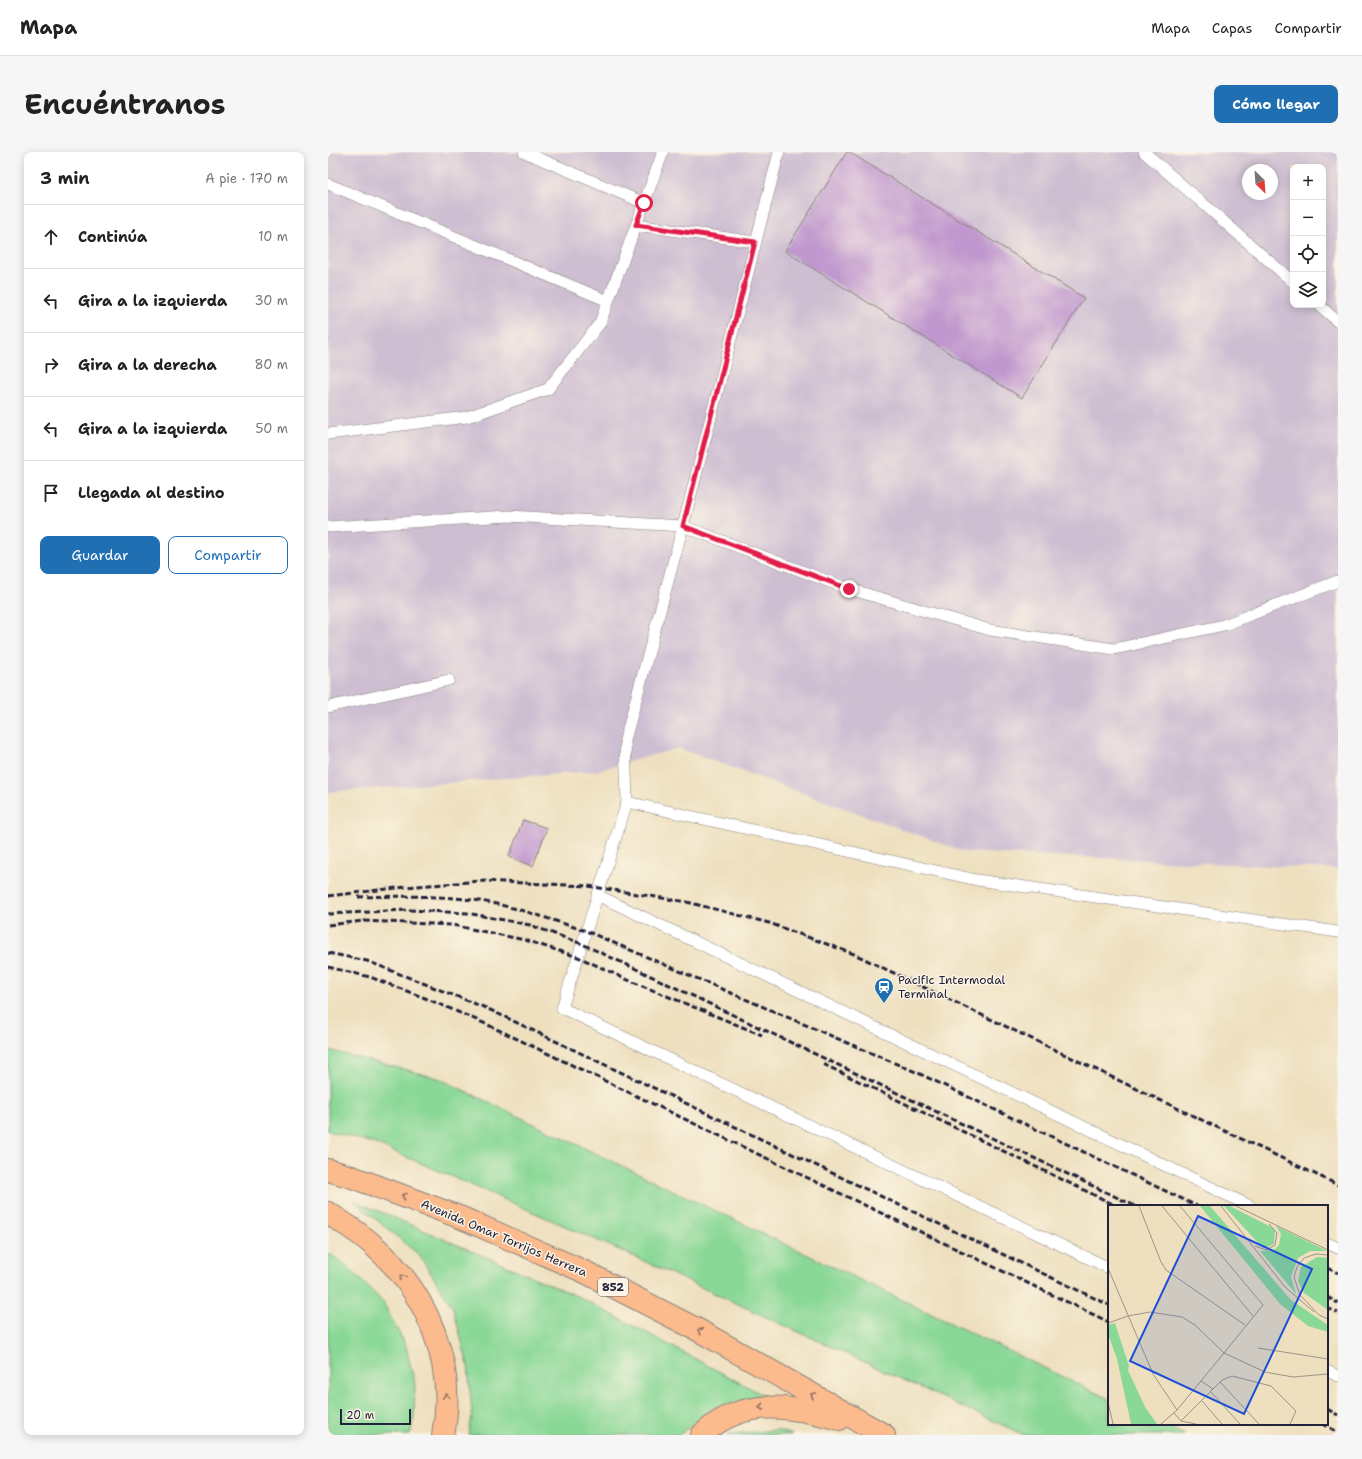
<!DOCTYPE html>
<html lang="es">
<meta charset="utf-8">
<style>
body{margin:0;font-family:"Shantell Sans",sans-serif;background:#f6f6f6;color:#222}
.controls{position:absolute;right:12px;top:12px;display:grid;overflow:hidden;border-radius:8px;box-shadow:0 2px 10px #0003}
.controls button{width:36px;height:36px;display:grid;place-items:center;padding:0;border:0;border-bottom:1px solid #e0e0e0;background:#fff;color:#222;font:20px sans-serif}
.compass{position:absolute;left:914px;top:12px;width:36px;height:36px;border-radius:50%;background:#fff;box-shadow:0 2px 10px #0003;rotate:155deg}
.scale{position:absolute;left:12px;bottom:10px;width:71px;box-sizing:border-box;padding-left:4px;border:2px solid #22223b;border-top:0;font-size:11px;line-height:14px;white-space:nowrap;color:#22223b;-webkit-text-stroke:3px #fcf5e5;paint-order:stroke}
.stop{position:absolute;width:12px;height:12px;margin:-9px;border:3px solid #e11d48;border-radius:50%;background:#fff}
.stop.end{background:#e11d48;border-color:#fff;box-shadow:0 1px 4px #0008}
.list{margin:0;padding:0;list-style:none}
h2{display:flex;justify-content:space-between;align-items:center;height:52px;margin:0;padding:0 16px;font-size:17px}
h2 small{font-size:13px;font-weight:400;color:#767676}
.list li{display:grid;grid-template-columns:26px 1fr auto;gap:12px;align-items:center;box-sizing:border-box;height:64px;padding:0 16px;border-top:1px solid #e0e0e0}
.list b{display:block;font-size:15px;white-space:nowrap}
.list em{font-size:13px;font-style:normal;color:#767676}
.actions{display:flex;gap:8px;padding:12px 16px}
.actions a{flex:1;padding:9px 0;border:1px solid #1f6fb2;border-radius:8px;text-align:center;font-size:14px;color:#1f6fb2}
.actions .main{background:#1f6fb2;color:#fff}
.icon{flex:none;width:22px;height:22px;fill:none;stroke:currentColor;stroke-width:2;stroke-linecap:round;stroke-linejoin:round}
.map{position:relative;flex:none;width:1010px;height:1283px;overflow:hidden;border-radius:8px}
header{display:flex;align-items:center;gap:24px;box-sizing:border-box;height:56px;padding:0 20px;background:#fff;border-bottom:1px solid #e0e0e0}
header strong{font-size:19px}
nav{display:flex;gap:22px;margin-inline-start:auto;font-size:14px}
.intro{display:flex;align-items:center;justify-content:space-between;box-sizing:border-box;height:96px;padding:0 24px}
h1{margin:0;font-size:28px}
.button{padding:10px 18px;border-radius:8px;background:#1f6fb2;color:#fff;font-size:14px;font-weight:700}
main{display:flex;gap:24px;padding:0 24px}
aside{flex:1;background:#fff;border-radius:8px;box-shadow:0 2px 10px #0003}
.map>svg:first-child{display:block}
.industrial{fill:#cdbed2;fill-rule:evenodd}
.green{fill:#8ad896;stroke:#567d68}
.building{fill:#c097ce}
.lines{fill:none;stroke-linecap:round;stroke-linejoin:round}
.lane-casing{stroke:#88817d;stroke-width:12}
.primary-casing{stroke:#88817d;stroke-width:24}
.highway-casing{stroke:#88817d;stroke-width:24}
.lane{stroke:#fff;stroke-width:11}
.primary{stroke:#fbbb8d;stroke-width:22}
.highway{stroke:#fbbb8d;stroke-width:22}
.rail{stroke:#22223b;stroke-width:3;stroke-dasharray:6 3;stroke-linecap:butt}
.oneway{stroke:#8e6e64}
.route{stroke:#e11d48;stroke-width:5}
.labels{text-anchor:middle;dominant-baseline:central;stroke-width:3;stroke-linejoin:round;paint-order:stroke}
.shield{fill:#fcf5e5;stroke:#63616e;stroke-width:1}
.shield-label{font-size:11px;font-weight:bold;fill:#22223b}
.poi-label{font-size:12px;fill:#22223b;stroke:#fcf5e5;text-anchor:start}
.street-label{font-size:12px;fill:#22223b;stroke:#fcf5e5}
.inset-road{fill:none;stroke:#9c948a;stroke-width:1}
.view{fill:#1d4ed8;fill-opacity:0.15;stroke:#1d4ed8;stroke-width:2}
.inset-edge{fill:none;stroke:#22223b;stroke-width:2}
</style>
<header>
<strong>Mapa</strong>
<nav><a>Mapa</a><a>Capas</a><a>Compartir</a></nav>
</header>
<div class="intro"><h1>Encuéntranos</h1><a class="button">Cómo llegar</a></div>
<main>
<aside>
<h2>3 min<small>A pie · 170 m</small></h2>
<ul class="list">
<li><svg class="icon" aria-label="ahead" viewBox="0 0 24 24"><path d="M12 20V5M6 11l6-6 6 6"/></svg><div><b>Continúa</b></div><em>10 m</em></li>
<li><svg class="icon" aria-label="left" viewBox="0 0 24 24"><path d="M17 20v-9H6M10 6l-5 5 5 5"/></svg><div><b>Gira a la izquierda</b></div><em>30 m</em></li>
<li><svg class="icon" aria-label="right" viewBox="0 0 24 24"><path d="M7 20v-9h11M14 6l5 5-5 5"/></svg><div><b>Gira a la derecha</b></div><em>80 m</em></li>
<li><svg class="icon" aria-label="left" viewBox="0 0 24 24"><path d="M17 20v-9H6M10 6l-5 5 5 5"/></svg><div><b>Gira a la izquierda</b></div><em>50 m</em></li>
<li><svg class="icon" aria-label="arrive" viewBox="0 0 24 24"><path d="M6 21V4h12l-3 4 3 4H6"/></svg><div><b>Llegada al destino</b></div></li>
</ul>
<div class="actions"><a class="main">Guardar</a><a>Compartir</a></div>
</aside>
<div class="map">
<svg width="1010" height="1283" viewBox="0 0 1010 1283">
<rect width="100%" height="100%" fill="#fcf5e5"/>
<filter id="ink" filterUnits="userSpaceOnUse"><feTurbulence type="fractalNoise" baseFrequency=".025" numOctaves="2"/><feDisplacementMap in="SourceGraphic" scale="8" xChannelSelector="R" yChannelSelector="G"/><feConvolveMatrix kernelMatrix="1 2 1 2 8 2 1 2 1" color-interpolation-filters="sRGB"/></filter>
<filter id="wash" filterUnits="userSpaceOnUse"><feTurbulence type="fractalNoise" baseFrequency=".012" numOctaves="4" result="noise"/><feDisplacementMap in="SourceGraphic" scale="16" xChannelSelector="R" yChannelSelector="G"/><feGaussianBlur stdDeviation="0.9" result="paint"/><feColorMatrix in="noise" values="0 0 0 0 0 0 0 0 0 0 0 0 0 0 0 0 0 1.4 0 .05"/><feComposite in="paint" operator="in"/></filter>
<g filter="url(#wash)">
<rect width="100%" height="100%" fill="#eee0bf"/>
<!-- industrial -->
<path class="industrial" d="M 0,0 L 1010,0 L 1010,717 L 637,700 L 350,596 L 268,619 L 0,640 ZM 965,15 L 995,15 L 995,153 L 965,153 ZM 920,18 L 944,18 L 944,42 L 920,42 Z"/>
<!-- green -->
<path class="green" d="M 0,898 L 110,926 L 781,1247 L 781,1272 L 834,1272 L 857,1283 L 696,1283 L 296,1100 L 132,1028 L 45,991 L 0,979 Z
M 25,1048 L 251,1145 L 437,1244 L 386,1255 L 351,1283 L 141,1283 L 144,1263 L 140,1213 L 125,1156 L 91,1103 Z
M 0,1101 L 18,1113 L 55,1150 L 78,1195 L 87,1232 L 86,1265 L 82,1283 L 0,1283 Z
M 449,1278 L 464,1283 L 400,1283 L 401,1282 Z"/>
<g id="blocks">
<!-- building -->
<path class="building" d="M 519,0 L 521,0 L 756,146 L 694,246 L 457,99 Z
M 195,668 L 219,676 L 205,714 L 181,705 Z"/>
</g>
</g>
<g filter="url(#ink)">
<use href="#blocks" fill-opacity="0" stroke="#88817d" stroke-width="1"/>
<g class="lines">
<!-- lane casing -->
<g class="lane-casing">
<path id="lane" d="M 196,0 L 316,51
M 451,0 L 355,374 L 521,437 L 662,478 L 786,497 L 896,473 L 1010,429
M 816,0 L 965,130
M 0,32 L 280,149
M 308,73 L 427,90
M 991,153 L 1010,170
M 0,282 L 139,265 L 220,237 L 272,171 L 335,0
M 0,375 L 181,364 L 355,374 L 297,588 L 299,650 L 234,856 L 781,1116
M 0,555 L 121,528
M 299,650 L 649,728 L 1010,780
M 269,743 L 922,1054
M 999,1091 L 1010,1096
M 999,1219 L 1010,1224"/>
</g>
<!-- primary casing -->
<g class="primary-casing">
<path id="primary" d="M 0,1018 L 24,1025 L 134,1066 L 257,1120 L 370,1178 L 556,1283
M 374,1283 C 415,1244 462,1254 511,1267"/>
</g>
<!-- highway casing -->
<g class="highway-casing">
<path id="highway" d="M 0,1061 C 15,1071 31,1080 45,1093 C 99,1140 129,1211 115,1283"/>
</g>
<!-- lane -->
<use href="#lane" class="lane"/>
<!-- primary -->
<use href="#primary" class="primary"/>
<!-- highway -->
<use href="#highway" class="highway"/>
<!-- rail -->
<path class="rail" d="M 0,744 L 77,735 L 154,729 L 260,734 L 359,750 L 441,771 L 526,802 L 1010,1033
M 30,745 C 71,744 112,743 152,749 C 189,755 224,768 258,779 L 590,921 L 869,1054
M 0,762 L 80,758 L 139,761 L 202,773 L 254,792 L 306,816 L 807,1054
M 0,773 L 36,769 L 124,773 L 197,788 L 250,805 L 300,828 L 434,883
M 0,801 L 39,809 L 158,856 L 781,1153
M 0,815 L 42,825 L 97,846 L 158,872 L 781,1170
M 495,912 L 789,1054
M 999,1116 L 1010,1121
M 999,1145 L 1010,1151
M 999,1156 L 1010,1161
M 999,1257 L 1010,1263
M 994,1272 L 1010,1280"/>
</g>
<!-- one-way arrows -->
<defs><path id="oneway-chevron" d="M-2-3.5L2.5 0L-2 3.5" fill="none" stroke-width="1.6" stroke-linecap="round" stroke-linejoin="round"/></defs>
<g class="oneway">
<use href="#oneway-chevron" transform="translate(76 1044) rotate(-159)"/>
<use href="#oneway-chevron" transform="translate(74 1125) rotate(-127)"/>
<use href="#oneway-chevron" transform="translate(372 1179) rotate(-151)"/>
<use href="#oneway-chevron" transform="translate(485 1243) rotate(-150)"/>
<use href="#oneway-chevron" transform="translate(118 1244) rotate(-92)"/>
<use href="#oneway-chevron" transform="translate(433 1255) rotate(174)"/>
</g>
</g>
<g class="lines" filter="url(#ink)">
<!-- route -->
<path class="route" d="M 316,51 L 308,73 L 427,90 L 355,374 L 521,437"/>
</g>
<!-- icons -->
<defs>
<g id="station-pin" transform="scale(1)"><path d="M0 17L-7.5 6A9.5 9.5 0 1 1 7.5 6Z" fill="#1f6fb2" stroke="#fcf5e5"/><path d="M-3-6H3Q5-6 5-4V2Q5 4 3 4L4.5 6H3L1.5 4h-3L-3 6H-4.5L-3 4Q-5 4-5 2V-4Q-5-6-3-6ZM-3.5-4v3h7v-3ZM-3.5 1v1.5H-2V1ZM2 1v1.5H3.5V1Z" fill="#fff"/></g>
</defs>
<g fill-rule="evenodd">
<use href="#station-pin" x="556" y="835"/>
</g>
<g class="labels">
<!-- shield labels -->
<rect class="shield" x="270" y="1126" width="30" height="18" rx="3"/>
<g class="shield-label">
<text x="285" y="1135">852</text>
</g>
<!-- poi labels -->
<g class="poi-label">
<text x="570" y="828">Pacific Intermodal<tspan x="570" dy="14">Terminal</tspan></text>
</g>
<!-- street labels -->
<g class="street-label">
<text transform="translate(176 1086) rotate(23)">Avenida Omar Torrijos Herrera</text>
</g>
</g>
<!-- overview -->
<g transform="translate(780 1053)">
<rect width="220" height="220" fill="#eee0bf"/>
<path d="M 92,1 L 102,1 L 183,95 L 220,120 L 220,127 L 200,121 L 172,99 ZM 116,1 L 122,1 L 165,23 L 167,26 L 166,39 L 158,43 L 153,41 ZM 168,21 L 219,46 L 202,46 L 190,53 L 183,72 L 188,89 L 152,46 L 166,45 L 171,40 L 173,29 ZM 209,52 L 220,53 L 220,105 L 196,88 L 190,76 L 193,62 ZM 7,118 L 21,161 L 20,165 L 37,202 L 49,219 L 23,219 L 9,154 L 0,129 L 0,120 Z" fill="#8ad896"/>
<path class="inset-road" d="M 31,1 L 53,57 L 58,65 L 137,120M 54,1 L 145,111M 72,1 L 155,100 L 116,148 L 157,167 L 185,172 L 220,169M 113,1 L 177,82 L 206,107M 128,1 L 220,45M 147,41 L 158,45 L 167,40 L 169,28 L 161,19M 220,50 L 208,49 L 196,53 L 189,62 L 186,72 L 192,90 L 211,110 L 220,114M 0,63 L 45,169 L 69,205M 0,118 L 20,111 L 42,107 L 74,112 L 87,120 L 116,148 L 69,205 L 53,219M 150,143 L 220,154M 93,176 L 105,184M 112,177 L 151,219M 103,187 L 132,219M 94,196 L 114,219M 0,197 L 5,219M 66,208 L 73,216 L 88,219M 73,216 L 114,175 L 124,171 L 163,181 L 188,206 L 182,219"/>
<path class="view" d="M 90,11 L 204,64 L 136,209 L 22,156 Z"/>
<rect width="220" height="220" class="inset-edge"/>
</g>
</svg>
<div class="controls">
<button>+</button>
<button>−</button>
<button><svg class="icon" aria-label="locate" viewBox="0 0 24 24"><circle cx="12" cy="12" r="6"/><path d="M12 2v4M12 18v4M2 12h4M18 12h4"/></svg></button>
<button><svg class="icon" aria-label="layers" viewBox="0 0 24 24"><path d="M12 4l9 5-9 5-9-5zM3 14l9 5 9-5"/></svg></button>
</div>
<svg class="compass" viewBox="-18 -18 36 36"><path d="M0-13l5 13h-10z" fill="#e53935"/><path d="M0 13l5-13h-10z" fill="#767676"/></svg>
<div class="scale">20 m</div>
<div class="stop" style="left:316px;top:51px"></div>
<div class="stop end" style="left:521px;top:437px"></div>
</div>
</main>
